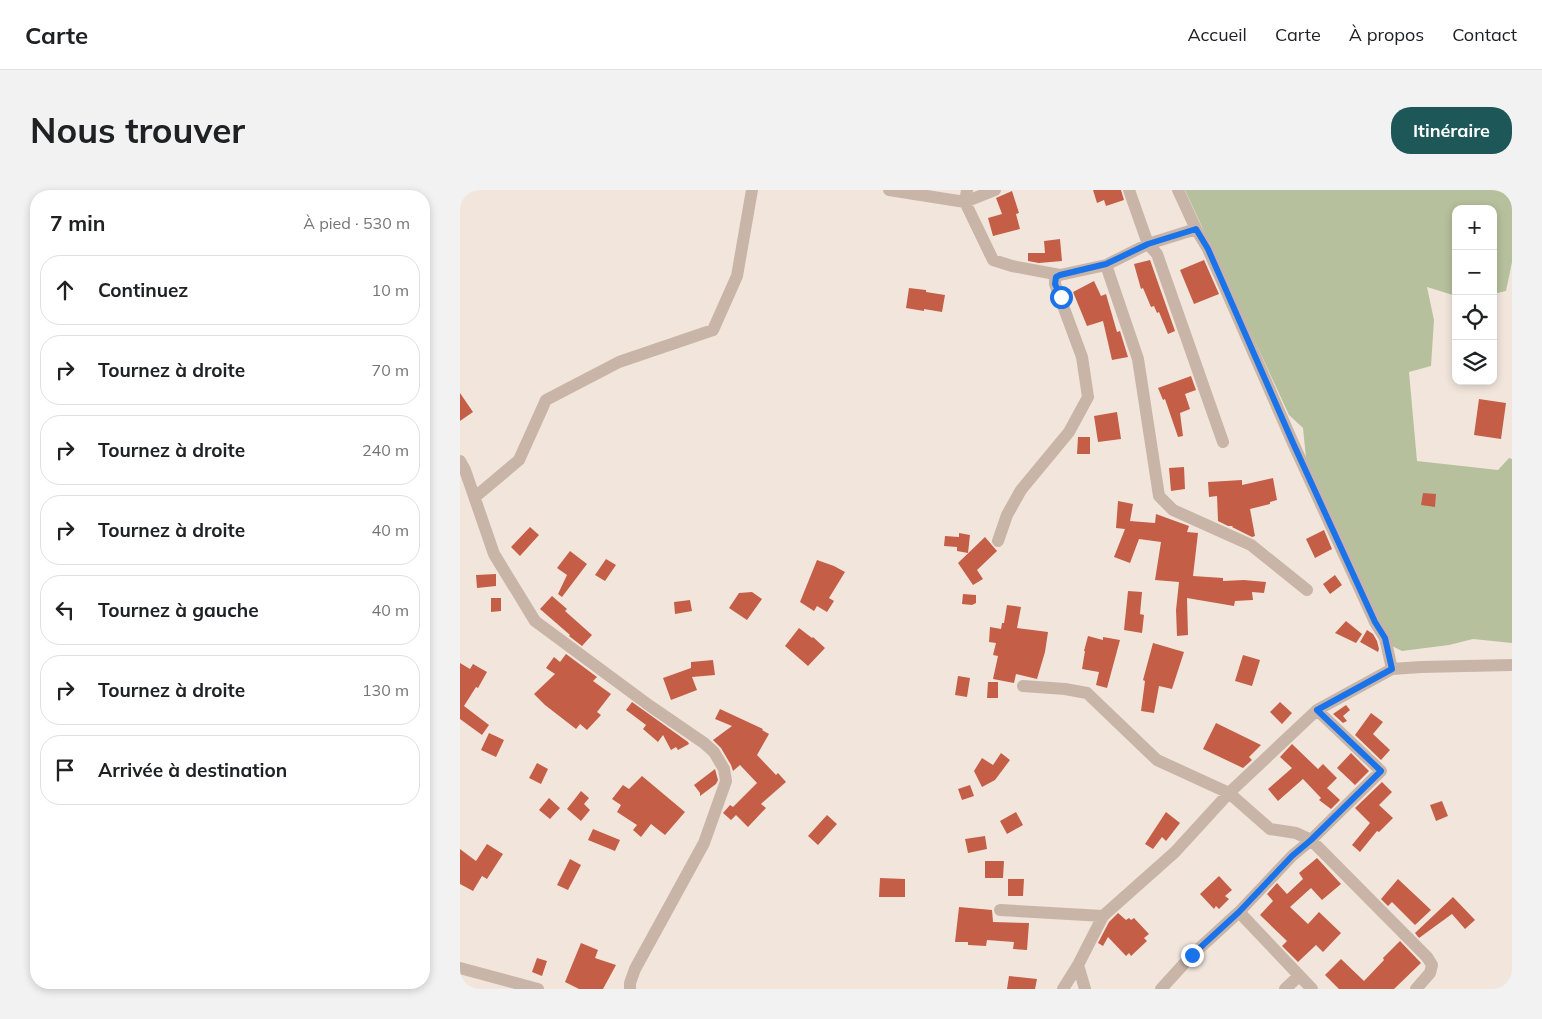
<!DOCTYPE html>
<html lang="fr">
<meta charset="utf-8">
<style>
body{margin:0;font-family:Mulish,sans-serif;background:#f2f2f2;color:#202124}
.controls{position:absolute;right:15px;top:15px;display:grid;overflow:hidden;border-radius:10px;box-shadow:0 2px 8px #0003}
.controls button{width:45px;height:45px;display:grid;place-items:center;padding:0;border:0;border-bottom:1px solid #e0e0e0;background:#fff;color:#202124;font:25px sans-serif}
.stop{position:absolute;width:15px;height:15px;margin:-11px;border:4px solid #1a73e8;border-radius:50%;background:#fff}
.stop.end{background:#1a73e8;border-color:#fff;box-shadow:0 1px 5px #0008}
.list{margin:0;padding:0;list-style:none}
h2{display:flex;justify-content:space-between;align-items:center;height:65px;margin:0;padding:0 20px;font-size:21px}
h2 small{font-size:16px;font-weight:400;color:#757577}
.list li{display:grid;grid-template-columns:32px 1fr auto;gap:15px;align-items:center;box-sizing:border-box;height:70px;margin:0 10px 10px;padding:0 10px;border:1px solid #e0e0e0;border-radius:20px}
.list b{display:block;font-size:19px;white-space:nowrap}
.list em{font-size:16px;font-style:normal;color:#757577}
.icon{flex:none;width:28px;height:28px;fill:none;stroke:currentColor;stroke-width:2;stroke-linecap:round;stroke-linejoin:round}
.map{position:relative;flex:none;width:1052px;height:799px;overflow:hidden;border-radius:20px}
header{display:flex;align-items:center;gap:30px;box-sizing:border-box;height:70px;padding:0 25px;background:#fff;border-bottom:1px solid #e0e0e0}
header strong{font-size:24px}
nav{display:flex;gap:28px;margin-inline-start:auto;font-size:18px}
.intro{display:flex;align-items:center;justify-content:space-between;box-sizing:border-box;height:120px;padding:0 30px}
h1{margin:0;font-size:35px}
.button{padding:12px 22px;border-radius:20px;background:#1e5757;color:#fff;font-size:18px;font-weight:700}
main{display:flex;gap:30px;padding:0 30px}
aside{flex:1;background:#fff;border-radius:20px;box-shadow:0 2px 8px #0003}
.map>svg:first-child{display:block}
.green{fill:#b6c09c}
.building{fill:#c45e47}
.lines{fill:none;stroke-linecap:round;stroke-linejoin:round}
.minor{stroke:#c9b5a8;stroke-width:12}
.route{stroke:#1a73e8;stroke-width:6}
</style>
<header>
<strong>Carte</strong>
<nav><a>Accueil</a><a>Carte</a><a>À propos</a><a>Contact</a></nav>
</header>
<div class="intro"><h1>Nous trouver</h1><a class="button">Itinéraire</a></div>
<main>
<aside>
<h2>7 min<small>À pied · 530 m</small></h2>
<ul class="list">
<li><svg class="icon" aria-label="ahead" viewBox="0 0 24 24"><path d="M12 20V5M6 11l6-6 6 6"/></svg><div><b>Continuez</b></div><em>10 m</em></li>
<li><svg class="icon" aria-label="right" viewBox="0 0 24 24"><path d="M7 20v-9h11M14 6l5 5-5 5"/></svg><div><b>Tournez à droite</b></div><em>70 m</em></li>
<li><svg class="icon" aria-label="right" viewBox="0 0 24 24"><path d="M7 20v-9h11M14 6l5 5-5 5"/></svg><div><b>Tournez à droite</b></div><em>240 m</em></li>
<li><svg class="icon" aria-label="right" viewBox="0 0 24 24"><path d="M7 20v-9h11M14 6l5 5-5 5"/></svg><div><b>Tournez à droite</b></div><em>40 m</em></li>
<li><svg class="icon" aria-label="left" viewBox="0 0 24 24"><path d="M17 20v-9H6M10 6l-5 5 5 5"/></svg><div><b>Tournez à gauche</b></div><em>40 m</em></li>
<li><svg class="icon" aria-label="right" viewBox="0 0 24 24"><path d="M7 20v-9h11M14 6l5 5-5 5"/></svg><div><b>Tournez à droite</b></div><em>130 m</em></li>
<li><svg class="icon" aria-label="arrive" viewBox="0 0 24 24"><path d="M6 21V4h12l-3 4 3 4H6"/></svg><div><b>Arrivée à destination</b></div></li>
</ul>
</aside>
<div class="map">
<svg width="1052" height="799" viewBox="0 0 1052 799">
<rect width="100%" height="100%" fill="#f2e6dc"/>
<!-- green -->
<path class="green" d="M 725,0 L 1047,0 L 1052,4 L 1052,72 L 1046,101 L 1033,104 L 1033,19 L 996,19 L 996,106 L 967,97 L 974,130 L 971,176 L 949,182 L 957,271 L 1038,280 L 1049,268 L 1052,269 L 1052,453 L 1013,449 L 989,455 L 942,461 L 928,454 L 846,268 L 843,238 L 829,225 Z"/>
<!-- building -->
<path class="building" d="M 633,0 L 661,0 L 664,10 L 646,16 L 644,10 L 637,13 Z
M 552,1 L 559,23 L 556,24 L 560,39 L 533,46 L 528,28 L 542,24 L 536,8 Z
M 600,49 L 602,71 L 579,73 L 568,71 L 568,63 L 585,63 L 584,51 Z
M 690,70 L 715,141 L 708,144 L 699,122 L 697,123 L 694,116 L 691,117 L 683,98 L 681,99 L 674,74 Z
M 744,70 L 759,104 L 734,114 L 720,80 Z
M 634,91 L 641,106 L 646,104 L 657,142 L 660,141 L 668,167 L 652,170 L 643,131 L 627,136 L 613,102 Z
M 449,98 L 466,100 L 466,102 L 485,105 L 482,122 L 464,119 L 464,121 L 446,118 Z
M 731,186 L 736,200 L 725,204 L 730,219 L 720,223 L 723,246 L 718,247 L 705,209 L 703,210 L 698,198 Z
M 0,203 L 13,222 L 0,231 Z
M 1019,209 L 1046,213 L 1041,249 L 1014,245 Z
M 657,222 L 661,249 L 638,252 L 634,226 Z
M 618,247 L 630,247 L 630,264 L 617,264 Z
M 724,277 L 725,299 L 711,301 L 709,278 Z
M 813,288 L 817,310 L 810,312 L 810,314 L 790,319 L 795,346 L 792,347 L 772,337 L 773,336 L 768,336 L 758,331 L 757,306 L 749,307 L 748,292 L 782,290 L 782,295 Z
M 963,303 L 976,304 L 975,317 L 961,315 Z
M 658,311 L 673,314 L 670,331 L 695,333 L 696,324 L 729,336 L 727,342 L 738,343 L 733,386 L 763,388 L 763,391 L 784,390 L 806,392 L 804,403 L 792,402 L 793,410 L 775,411 L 774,416 L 727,408 L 728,445 L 717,446 L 716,420 L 719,392 L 695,390 L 701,352 L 679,349 L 670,373 L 654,367 L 665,339 L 656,338 Z
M 70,337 L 79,345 L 60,366 L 51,357 Z
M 864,340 L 872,359 L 855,368 L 846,349 Z
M 499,343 L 510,345 L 508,363 L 497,361 L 497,357 L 484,356 L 485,346 L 499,347 Z
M 525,347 L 537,361 L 517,380 L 523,389 L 513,395 L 498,373 Z
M 110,361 L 127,374 L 102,407 L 98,404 L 107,385 L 97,378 Z
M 146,369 L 156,375 L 145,391 L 135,385 Z
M 357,370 L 374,376 L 385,382 L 369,408 L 374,411 L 367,422 L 357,416 L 354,421 L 340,412 Z
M 36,384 L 36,396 L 17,398 L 16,385 Z
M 875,385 L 882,395 L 870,404 L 863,394 Z
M 668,401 L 682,402 L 680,424 L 684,425 L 682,443 L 664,440 Z
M 292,402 L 302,409 L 287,430 L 269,418 L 279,403 Z
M 503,404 L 516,405 L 516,413 L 512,415 L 502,414 Z
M 92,406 L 107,419 L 105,421 L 132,445 L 122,456 L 109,446 L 110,445 L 80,419 Z
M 31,408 L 41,408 L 41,421 L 31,422 Z
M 230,410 L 232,421 L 215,424 L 214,412 Z
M 547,415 L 561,417 L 557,438 L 588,442 L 585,462 L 577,489 L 556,484 L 554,493 L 533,489 L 538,466 L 533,465 L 536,453 L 529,452 L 530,437 L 541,439 L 542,433 L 544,433 Z
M 886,431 L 902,444 L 896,453 L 875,443 Z
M 339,438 L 352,448 L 353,447 L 365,458 L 348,476 L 325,456 Z
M 907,440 L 913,444 L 917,451 L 919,459 L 918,462 L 900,452 Z
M 628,446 L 643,450 L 643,447 L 660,450 L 647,498 L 636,495 L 639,482 L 622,479 L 625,461 L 624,461 Z
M 693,453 L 724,462 L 712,499 L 699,496 L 694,523 L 681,521 L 685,491 L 683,490 Z
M 106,464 L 137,487 L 133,491 L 151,504 L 137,522 L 141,525 L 127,540 L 120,534 L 116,539 L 85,515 L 74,504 L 95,484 L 86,478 L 94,467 L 100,472 Z
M 783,465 L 800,470 L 792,496 L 775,491 Z
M 253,470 L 255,485 L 232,487 L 237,500 L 211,510 L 203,488 L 231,478 L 231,472 Z
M 0,473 L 10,479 L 13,474 L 27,482 L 18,498 L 16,497 L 4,516 L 29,535 L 22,545 L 0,529 Z
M 498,486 L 510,488 L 507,507 L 495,505 Z
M 528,492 L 538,492 L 538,508 L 527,508 Z
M 172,512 L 228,552 L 229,554 L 218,560 L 216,557 L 211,560 L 203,545 L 198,552 L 183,539 L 186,535 L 166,520 Z
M 820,512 L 832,523 L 822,534 L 810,522 Z
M 886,515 L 890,520 L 883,526 L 887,531 L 883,533 L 873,524 Z
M 260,519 L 303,539 L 302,540 L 309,544 L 297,565 L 316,585 L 318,583 L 326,592 L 301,614 L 306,618 L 288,637 L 276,625 L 271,630 L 263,623 L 270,615 L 273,617 L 297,593 L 280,575 L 273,581 L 271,575 L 261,558 L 253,550 L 272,536 L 255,529 Z
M 911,523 L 923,532 L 913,544 L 930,560 L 921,570 L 895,545 Z
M 756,533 L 801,555 L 789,567 L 792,570 L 783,578 L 743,559 Z
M 29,543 L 44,550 L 36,567 L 21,560 Z
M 832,554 L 858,579 L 863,574 L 877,588 L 867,598 L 880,610 L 871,619 L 859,610 L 861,608 L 843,589 L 818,611 L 808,599 L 832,578 L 820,567 Z
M 541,563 L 550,570 L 535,590 L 522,597 L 514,581 L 522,568 L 533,575 Z
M 891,563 L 909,581 L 895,595 L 877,578 Z
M 77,573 L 88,579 L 81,594 L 69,588 Z
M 255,579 L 258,590 L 256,594 L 240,606 L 240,603 L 234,595 Z
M 182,586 L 225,622 L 205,645 L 191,634 L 181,647 L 173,640 L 177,635 L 157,622 L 161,615 L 152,609 L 163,595 L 169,599 Z
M 922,592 L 932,602 L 919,615 L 933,628 L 919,642 L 917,641 L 900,662 L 892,655 L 910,633 L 895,618 Z
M 510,595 L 514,606 L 502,610 L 498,599 Z
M 121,601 L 129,608 L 124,614 L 130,620 L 121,631 L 107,619 Z
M 89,608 L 100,618 L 90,629 L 79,620 Z
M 982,611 L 988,626 L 976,631 L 970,615 Z
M 556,622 L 563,635 L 547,644 L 540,631 Z
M 706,622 L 720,633 L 706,651 L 702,647 L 693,659 L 685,654 Z
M 367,625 L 377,634 L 358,655 L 348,646 Z
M 133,639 L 160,650 L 155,661 L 128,650 Z
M 525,646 L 527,659 L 508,663 L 505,649 Z
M 27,654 L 43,664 L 27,689 L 22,686 L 13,701 L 0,694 L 0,659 L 16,671 Z
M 857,668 L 881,694 L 862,710 L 851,698 L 830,717 L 848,734 L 859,722 L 881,743 L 863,762 L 856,755 L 838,772 L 822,756 L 827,751 L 800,725 L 813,711 L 807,704 L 817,693 L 827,704 L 843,689 L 839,683 Z
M 110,669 L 121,675 L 108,700 L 97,695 Z
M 525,671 L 544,671 L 543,688 L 525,688 Z
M 759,686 L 772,700 L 765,706 L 769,709 L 759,719 L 756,716 L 754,719 L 740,704 Z
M 420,688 L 445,689 L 445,707 L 419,707 Z
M 548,689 L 564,689 L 563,706 L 548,706 Z
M 938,689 L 971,720 L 955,735 L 932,712 L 928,716 L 921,709 Z
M 993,707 L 1015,730 L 1005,739 L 992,724 L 959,748 L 955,743 Z
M 499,717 L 532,720 L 533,732 L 569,733 L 567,760 L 553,759 L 554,752 L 527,750 L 526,756 L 508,755 L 508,752 L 495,752 Z
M 658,723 L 666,730 L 669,728 L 671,730 L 674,728 L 689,744 L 684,748 L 687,751 L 671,766 L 669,763 L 666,766 L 648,747 L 643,756 L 638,753 L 649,732 Z
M 940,751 L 961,773 L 934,799 L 879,799 L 865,785 L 881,769 L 904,791 L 924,770 L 923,768 Z
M 121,753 L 138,760 L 135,768 L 156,775 L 143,799 L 119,799 L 105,792 Z
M 77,768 L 87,771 L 82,786 L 72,782 Z
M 549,786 L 577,789 L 575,799 L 547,799 Z"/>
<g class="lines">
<!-- minor -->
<path class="minor" d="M 429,0 L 505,12 L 535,0
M 507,0 L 505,12 L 533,70 L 552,76 L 600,85 L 646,75 L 688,54 L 736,39
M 669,0 L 688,54 L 697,64 L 763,252
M 718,0 L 736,39 L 748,59 L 833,253 L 915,432 L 925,448 L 932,479
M 646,75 L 678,169 L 699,306 L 713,320 L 791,355 L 847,400
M 0,271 L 5,280 L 34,364 L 75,431 L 190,516 L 244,553 L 254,562 L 264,579 L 266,591 L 244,653 L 175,779 L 170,793 L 170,799
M 15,307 L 59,270 L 86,210 L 159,172 L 253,140 L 277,86 L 292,0
M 538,351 L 547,325 L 561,300 L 609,242 L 628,207 L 622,167 L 595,94 L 595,87 L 600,85
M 563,496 L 605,499 L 627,503 L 697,570 L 769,603 L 810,639 L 836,643 L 851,650 L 832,666 L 779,722 L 732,765 L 701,799
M 857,520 L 921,581 L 851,650 L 967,767 L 972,775 L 970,783 L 956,799
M 540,720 L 643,726
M 779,722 L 852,799
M 618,775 L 625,799
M 0,778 L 78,799
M 603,799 L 618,775 L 643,726 L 715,662 L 769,603 L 857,520 L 932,479 L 961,477 L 1052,475
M 825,799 L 839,786"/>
</g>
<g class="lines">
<!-- route -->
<path class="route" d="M 601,107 L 595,94 L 596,87 L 600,85 L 646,74 L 688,54 L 736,39 L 748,59 L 833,253 L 915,432 L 925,448 L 932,479 L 857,520 L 921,581 L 851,650 L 832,666 L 779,722 L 732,765"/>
</g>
</svg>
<div class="controls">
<button>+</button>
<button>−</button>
<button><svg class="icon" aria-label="locate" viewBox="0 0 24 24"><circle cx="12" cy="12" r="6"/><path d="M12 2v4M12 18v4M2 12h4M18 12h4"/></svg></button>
<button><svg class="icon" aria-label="layers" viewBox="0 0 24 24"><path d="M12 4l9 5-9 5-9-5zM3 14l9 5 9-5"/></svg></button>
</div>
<div class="stop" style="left:601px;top:107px"></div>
<div class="stop end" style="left:732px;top:765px"></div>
</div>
</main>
